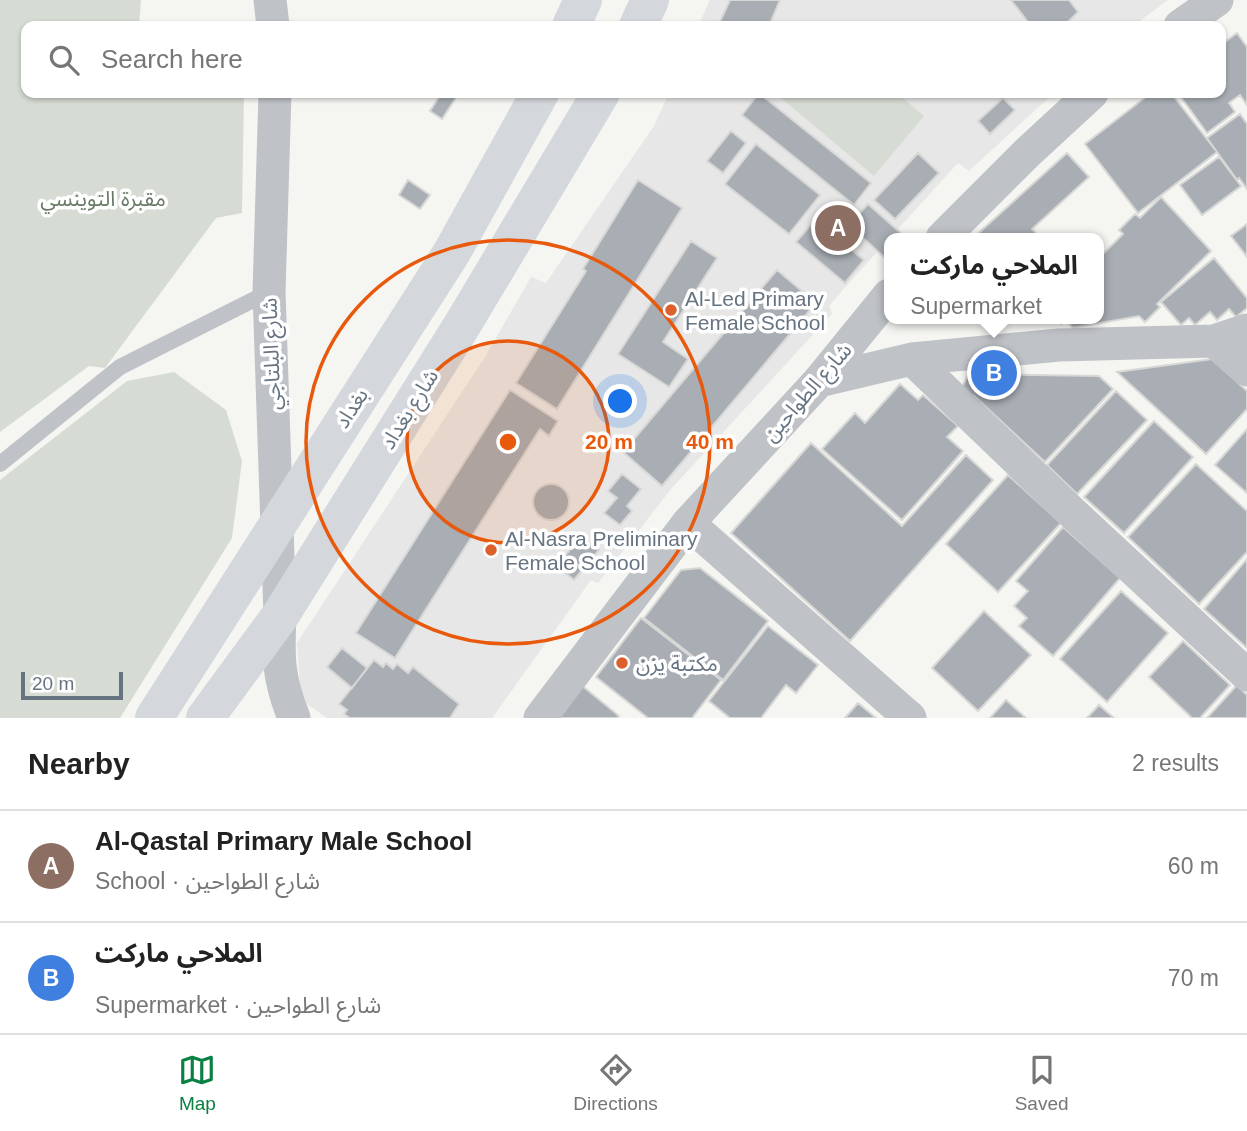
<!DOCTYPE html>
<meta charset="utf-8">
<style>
body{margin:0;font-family:Arial,"Noto Sans Arabic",sans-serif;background:#f2f2f2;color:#222}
.scale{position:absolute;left:21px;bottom:18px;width:102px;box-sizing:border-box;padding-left:7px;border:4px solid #667482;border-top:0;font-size:19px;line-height:24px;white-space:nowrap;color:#667482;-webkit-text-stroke:5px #fff;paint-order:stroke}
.you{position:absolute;left:621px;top:402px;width:24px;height:24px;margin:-18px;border:5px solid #fff;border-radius:50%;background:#1a73e8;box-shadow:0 0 0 10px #1a73e833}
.badge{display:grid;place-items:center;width:46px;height:46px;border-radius:50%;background:#0b8043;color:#fff;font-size:23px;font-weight:700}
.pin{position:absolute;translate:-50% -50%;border:4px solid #fff;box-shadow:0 2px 7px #0006}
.popup{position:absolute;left:884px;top:233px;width:220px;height:91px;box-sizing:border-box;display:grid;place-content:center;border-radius:14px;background:#fff;filter:drop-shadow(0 2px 5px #0005);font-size:23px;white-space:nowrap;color:#767676}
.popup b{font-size:26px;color:#222}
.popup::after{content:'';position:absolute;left:50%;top:100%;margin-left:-14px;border:14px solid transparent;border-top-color:#fff}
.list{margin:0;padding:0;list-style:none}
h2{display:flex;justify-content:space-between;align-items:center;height:91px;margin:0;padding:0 28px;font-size:30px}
h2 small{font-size:23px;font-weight:400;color:#767676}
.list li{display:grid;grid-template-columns:46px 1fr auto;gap:21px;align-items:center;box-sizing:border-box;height:112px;padding:0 28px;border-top:2px solid #e0e0e0}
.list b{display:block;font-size:26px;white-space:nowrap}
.list p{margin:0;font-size:23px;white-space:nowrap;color:#767676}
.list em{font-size:23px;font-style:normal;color:#767676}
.icon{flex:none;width:38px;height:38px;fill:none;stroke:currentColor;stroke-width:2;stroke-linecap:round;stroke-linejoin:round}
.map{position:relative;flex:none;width:1247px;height:718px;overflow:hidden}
.search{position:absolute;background:#fff;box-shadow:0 2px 5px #0004;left:21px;right:21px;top:21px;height:77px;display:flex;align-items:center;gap:18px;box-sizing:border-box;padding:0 24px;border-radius:14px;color:#767676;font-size:26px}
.sheet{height:315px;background:#fff}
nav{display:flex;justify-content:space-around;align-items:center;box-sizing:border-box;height:98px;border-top:2px solid #e0e0e0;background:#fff;font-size:19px;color:#767676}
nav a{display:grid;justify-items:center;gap:4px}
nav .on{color:#0b8043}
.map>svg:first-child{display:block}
.built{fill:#e6e7e6}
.green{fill:#d6dcd4}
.building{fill:#a8aeb4;stroke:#d7d7d5;stroke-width:2}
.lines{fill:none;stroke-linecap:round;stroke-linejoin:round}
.service{stroke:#bfc2c6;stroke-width:16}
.minor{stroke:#bfc2c6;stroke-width:33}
.secondary{stroke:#d4d8dc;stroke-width:38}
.ring{fill:none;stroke:#e8590c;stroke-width:3.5}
.poi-dot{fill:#db602d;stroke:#fff;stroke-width:2.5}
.labels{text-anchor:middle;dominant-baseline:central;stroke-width:7;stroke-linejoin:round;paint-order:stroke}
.park-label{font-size:21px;fill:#677a65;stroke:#fff}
.poi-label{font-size:21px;fill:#667482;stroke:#fff;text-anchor:start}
.street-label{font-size:21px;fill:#667482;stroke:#fff}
.centre{fill:#e8590c;stroke:#fff;stroke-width:3.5}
.ring-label{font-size:21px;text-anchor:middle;font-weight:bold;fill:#e8590c;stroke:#fff;stroke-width:7;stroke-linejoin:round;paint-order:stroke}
</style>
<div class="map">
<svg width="1247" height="718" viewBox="0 0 1247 718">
<rect width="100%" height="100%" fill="#f5f6f2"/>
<!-- built -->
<path class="built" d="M 710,0 L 1168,0 L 1133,26 L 698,26 Z
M 669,93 L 1054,93 L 969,171 L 958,163 L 847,285 L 829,306 L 832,314 L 671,489 L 598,583 L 591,580 L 492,718 L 327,718 L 301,700 L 297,643 L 485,357 L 531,277 L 546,283 L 654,126 Z"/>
<!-- green -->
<path class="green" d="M 0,0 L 141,0 L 139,26 L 26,26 L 26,93 L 244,93 L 242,213 L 216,218 L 105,368 L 89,366 L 0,432 Z
M 775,93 L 897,93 L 924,116 L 874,176 Z
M 174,372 L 226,410 L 242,461 L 232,538 L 120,718 L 0,718 L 0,480 L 127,381 Z"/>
<!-- building -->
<path class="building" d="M 730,0 L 780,0 L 769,26 L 718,26 Z
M 1011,0 L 1069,0 L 1078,12 L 1064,26 L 1031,26 Z
M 1237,33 L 1247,47 L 1247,105 L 1240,95 L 1229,103 L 1235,112 L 1207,133 L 1178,93 L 1221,93 L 1221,45 Z
M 439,93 L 452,93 L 457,96 L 442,119 L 430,111 L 441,94 Z
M 759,93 L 871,183 L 854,205 L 742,115 Z
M 1151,93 L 1171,93 L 1217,152 L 1138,213 L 1085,144 Z
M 1003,98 L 1015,110 L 990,134 L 978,121 Z
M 1240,114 L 1247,124 L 1247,189 L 1239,178 L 1237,180 L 1207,138 Z
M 731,131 L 746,143 L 723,173 L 707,161 Z
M 756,144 L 820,195 L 789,234 L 725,184 Z
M 918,153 L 939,173 L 895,219 L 874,200 Z
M 1067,153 L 1089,177 L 1032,229 L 1041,238 L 973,238 Z
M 1219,157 L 1241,186 L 1202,215 L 1180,185 Z
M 408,180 L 430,195 L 420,209 L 399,195 Z
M 638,180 L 682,208 L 557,409 L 516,383 L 586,271 L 583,269 Z
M 1161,197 L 1211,251 L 1157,304 L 1160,307 L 1145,322 L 1139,316 L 1073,328 L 1066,321 L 1061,324 L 1056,319 L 1099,319 L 1099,258 L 1123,234 L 1119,230 L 1135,214 L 1140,218 Z
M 868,204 L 903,235 L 900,238 L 889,238 L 889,251 L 884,257 L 849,225 Z
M 815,220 L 864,260 L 845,283 L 796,242 Z
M 1247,224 L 1247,257 L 1231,236 Z
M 691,241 L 717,258 L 663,342 L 688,359 L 669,387 L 618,354 Z
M 1214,258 L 1247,298 L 1247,308 L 1236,317 L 1229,309 L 1217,320 L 1210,312 L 1195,325 L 1189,318 L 1181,325 L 1161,302 Z
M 777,270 L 816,303 L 662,486 L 623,452 Z
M 1212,359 L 1247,391 L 1247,409 L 1206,454 L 1117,372 Z
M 969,374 L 1099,376 L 1113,389 L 1045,462 L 974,396 L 958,394 Z
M 900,384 L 918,400 L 923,395 L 958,426 L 947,437 L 963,451 L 902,520 L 822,449 L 855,413 L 865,423 Z
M 510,390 L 558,421 L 549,436 L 540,429 L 395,658 L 356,633 Z
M 1116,391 L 1147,420 L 1077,494 L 1047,465 Z
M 1154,421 L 1193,457 L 1124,533 L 1084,497 Z
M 1247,429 L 1247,493 L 1215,465 Z
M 811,443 L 902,526 L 966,455 L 993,480 L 850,641 L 731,533 Z
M 1196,464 L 1247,511 L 1247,552 L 1199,604 L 1128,537 Z
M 622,474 L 641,489 L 627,506 L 632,511 L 620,525 L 604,513 L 617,498 L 608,491 Z
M 1008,475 L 1061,523 L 998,592 L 946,544 Z
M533 502a18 18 0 1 1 36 0a18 18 0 1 1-36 0Z
M 1063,527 L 1120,578 L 1053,656 L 1019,626 L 1027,618 L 1014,606 L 1028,591 L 1016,581 Z
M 581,536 L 599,550 L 574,580 L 557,566 Z
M 1247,559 L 1247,648 L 1204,609 Z
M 700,568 L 768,621 L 723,680 L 644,618 L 681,570 Z
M 1121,591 L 1168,633 L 1107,702 L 1060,659 Z
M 984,611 L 1031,655 L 978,711 L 932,668 Z
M 641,618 L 721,680 L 692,718 L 648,718 L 596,677 Z
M 768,626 L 818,665 L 796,693 L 786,685 L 761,718 L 730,718 L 709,701 Z
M 1183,641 L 1230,685 L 1200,718 L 1192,718 L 1149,677 Z
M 342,648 L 367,668 L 352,688 L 327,667 Z
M 374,660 L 383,667 L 386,663 L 393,669 L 397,664 L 408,673 L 413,667 L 459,704 L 450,718 L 350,718 L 344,714 L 347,710 L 339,704 Z
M 580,684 L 619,716 L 617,718 L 553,718 Z
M 1237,685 L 1247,695 L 1247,718 L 1207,718 Z
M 1006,700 L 1026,718 L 990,718 Z
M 858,703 L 876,718 L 845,718 Z
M 1099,705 L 1114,718 L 1087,718 Z"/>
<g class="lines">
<!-- service -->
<path class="service" d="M 0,464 L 120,367 L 269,292"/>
<!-- minor -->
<path class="minor" d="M 270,0 L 273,26
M 1180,26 L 1217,0
M 275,93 L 269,292 L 280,616 C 278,658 278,678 294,718
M 942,238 L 1028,152 L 1092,93
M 1214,341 L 1247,370
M 912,359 L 1064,505 L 1247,675
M 819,381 L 912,359 L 1059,345 L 1214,341 L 1247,330
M 688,523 L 910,718
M 540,718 L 688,523 L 819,381 L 889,295"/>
<!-- secondary -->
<path class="secondary" d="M 571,26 L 583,0
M 638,26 L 650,0
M 154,718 L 452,252 L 540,93
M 205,718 L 280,616 L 464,322 L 601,93"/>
</g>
<!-- distance rings -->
<circle cx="508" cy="442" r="101" fill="#e8590c" fill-opacity=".12"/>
<g class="ring">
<circle cx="508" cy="442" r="101"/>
<circle cx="508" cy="442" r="202"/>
</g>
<!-- markers -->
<g class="poi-dot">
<circle cx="671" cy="310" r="7"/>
<circle cx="491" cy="550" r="7"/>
<circle cx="622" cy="663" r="7"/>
</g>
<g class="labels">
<!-- park labels -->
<g class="park-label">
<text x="103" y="198">مقبرة التوينسي</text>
</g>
<!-- poi labels -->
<g class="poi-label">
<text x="685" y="298">Al-Led Primary<tspan x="685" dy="24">Female School</tspan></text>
<text x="505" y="538">Al-Nasra Preliminary<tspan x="505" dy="24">Female School</tspan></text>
<text x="636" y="663">مكتبة يزن</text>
</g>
<!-- street labels -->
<g class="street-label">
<text transform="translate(271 354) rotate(-92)">شارع البلتاجي</text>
<text transform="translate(807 392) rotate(-49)">شارع الطواحين</text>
<text transform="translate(351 408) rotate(-57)">بغداد</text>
<text transform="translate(409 409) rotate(-58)">شارع بغداد</text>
</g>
</g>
<circle cx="508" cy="442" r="10" class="centre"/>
<g class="ring-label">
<text x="609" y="449">20 m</text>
<text x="710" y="449">40 m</text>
</g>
</svg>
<div class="scale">20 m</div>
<div class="you"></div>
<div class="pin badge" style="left:838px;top:228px;background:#8d6e63">A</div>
<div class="pin badge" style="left:994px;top:373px;background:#3f7fe0">B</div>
<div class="popup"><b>الملاحي ماركت</b>Supermarket</div>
<div class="search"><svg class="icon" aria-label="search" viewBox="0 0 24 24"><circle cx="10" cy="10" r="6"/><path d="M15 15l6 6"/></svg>Search here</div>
</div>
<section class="sheet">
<h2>Nearby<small>2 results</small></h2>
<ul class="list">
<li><span class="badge" style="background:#8d6e63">A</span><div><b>Al-Qastal Primary Male School</b><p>School · شارع الطواحين</p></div><em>60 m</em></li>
<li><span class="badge" style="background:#3f7fe0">B</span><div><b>الملاحي ماركت</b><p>Supermarket · شارع الطواحين</p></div><em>70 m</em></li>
</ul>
</section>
<nav>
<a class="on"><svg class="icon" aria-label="map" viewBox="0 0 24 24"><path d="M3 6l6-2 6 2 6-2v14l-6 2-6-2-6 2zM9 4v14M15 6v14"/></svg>Map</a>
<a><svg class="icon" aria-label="directions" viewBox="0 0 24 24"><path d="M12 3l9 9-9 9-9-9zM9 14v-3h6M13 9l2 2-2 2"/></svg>Directions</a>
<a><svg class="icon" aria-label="saved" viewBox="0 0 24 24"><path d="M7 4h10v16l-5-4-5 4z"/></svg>Saved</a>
</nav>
